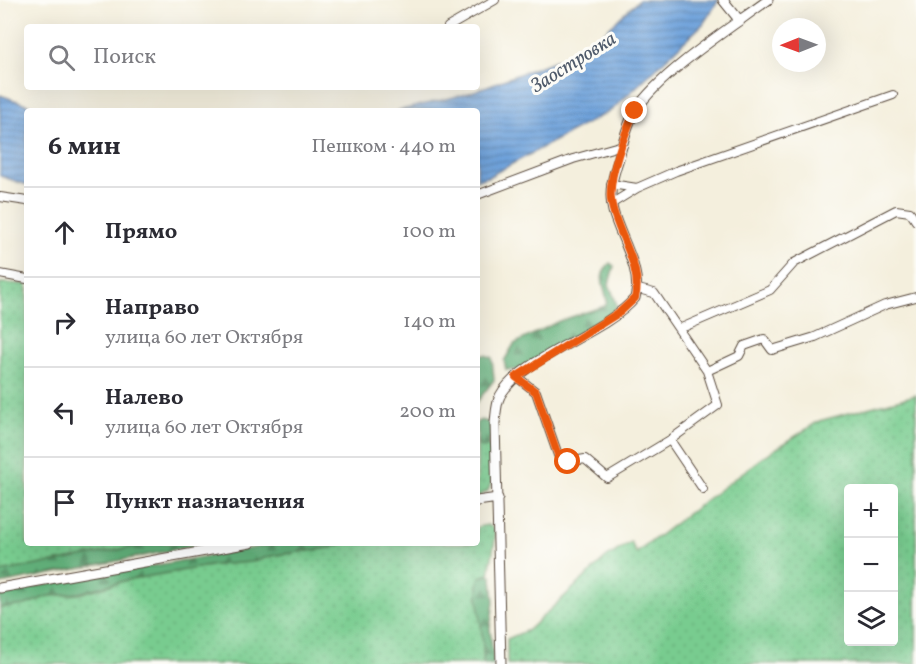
<!DOCTYPE html>
<html lang="ru">
<meta charset="utf-8">
<style>
body{margin:0;font-family:Vollkorn,serif;background:#f7f7f7;color:#2b2b33}
.controls{position:absolute;right:18px;bottom:18px;display:grid;overflow:hidden;border-radius:6px;box-shadow:0 6px 24px #0002}
.controls button{width:54px;height:54px;display:grid;place-items:center;padding:0;border:0;border-bottom:2px solid #e1e1e2;background:#fff;color:#2b2b33;font:30px sans-serif}
.compass{position:absolute;left:772px;top:18px;width:54px;height:54px;border-radius:50%;background:#fff;box-shadow:0 6px 24px #0002;rotate:269deg}
.stop{position:absolute;width:18px;height:18px;margin:-14px;border:4px solid #ea580c;border-radius:50%;background:#fff}
.stop.end{background:#ea580c;border-color:#fff;box-shadow:0 2px 6px #0008}
.list{margin:0;padding:0;list-style:none}
h2{display:flex;justify-content:space-between;align-items:center;height:78px;margin:0;padding:0 24px;font-size:26px}
h2 small{font-size:20px;font-weight:400;color:#7c7c81}
.list li{display:grid;grid-template-columns:39px 1fr auto;gap:18px;align-items:center;box-sizing:border-box;height:90px;padding:0 24px;border-top:2px solid #e1e1e2}
.list b{display:block;font-size:22px;white-space:nowrap}
.list p{margin:0;font-size:20px;white-space:nowrap;color:#7c7c81}
.list em{font-size:20px;font-style:normal;color:#7c7c81}
.icon{flex:none;width:33px;height:33px;fill:none;stroke:currentColor;stroke-width:2;stroke-linecap:round;stroke-linejoin:round}
.map{position:relative;flex:none;width:916px;height:664px;overflow:hidden}
.search{position:absolute;background:#fff;box-shadow:0 6px 24px #0002;left:24px;top:24px;width:456px;height:66px;display:flex;align-items:center;gap:15px;box-sizing:border-box;padding:0 21px;border-radius:6px;color:#7c7c81;font-size:22px}
.panel{position:absolute;background:#fff;box-shadow:0 6px 24px #0002;left:24px;top:108px;width:456px;height:438px;border-radius:6px}
.map>svg:first-child{display:block}
.grass{fill:url(#grass-dots);stroke:#5a7b56;stroke-width:1.5;fill-rule:evenodd}
.forest{fill:url(#forest-firs);stroke:#4e6d4c;stroke-width:1.5}
.water{fill:url(#water-rules);stroke:#54667c;stroke-width:1.5}
.lines{fill:none;stroke-linecap:round;stroke-linejoin:round}
.minor-casing{stroke:#57483b;stroke-width:10}
.tertiary-casing{stroke:#57483b;stroke-width:11}
.minor{stroke:#fff;stroke-width:8}
.tertiary{stroke:#fff;stroke-width:9}
.route{stroke:#ea580c;stroke-width:8}
.labels{text-anchor:middle;dominant-baseline:central;stroke-width:6;stroke-linejoin:round;paint-order:stroke}
.water-label{font-size:20px;font-style:italic;fill:#4f5a6a;stroke:#fdfcf7}
</style>
<div class="map">
<svg width="916" height="664" viewBox="0 0 916 664">
<defs>
<pattern id="grass-dots" width="8" height="8" patternUnits="userSpaceOnUse" patternTransform="scale(1.5)"><rect width="8" height="8" fill="#78cc8f"/><path d="M2 2h.1M6 6h.1" fill="none" stroke="#69af7b" stroke-width="1.8" stroke-linecap="round"/></pattern>
<pattern id="forest-firs" width="22" height="20" patternUnits="userSpaceOnUse" patternTransform="scale(1.5)"><rect width="22" height="20" fill="#62b07a"/><path d="M5 1l3.5 6h-7zM16 11l3.5 6h-7z" fill="#528f63"/></pattern>
<pattern id="water-rules" width="6" height="5" patternUnits="userSpaceOnUse" patternTransform="scale(1.5)"><rect width="6" height="5" fill="#6ea2db"/><path d="M0 2.5h6" fill="none" stroke="#5c84b1"/></pattern>
</defs>
<rect width="100%" height="100%" fill="#fdfcf7"/>
<filter id="ink" filterUnits="userSpaceOnUse"><feTurbulence type="fractalNoise" baseFrequency=".0167" numOctaves="2"/><feDisplacementMap in="SourceGraphic" scale="12" xChannelSelector="R" yChannelSelector="G"/><feConvolveMatrix kernelMatrix="1 2 1 2 8 2 1 2 1" color-interpolation-filters="sRGB"/></filter>
<filter id="wash" filterUnits="userSpaceOnUse"><feTurbulence type="fractalNoise" baseFrequency=".008" numOctaves="4" result="noise"/><feDisplacementMap in="SourceGraphic" scale="24" xChannelSelector="R" yChannelSelector="G"/><feGaussianBlur stdDeviation="1.35" result="paint"/><feColorMatrix in="noise" values="0 0 0 0 0 0 0 0 0 0 0 0 0 0 0 0 0 1.4 0 .05"/><feComposite in="paint" operator="in"/></filter>
<g filter="url(#wash)">
<rect width="100%" height="100%" fill="#f4efdd"/>
<!-- grass -->
<path class="grass" d="M 0,283 L 27,284 L 27,543 L 155,543 L 0,572 Z
M 916,395 L 916,664 L 507,664 L 507,639 L 528,630 L 607,557 L 631,542 L 636,553 L 763,457 L 819,421 ZM 848,488 L 894,488 L 894,642 L 848,642 Z
M 477,436 L 483,448 L 488,446 C 497,456 493,479 488,491 L 477,497 Z
M 487,525 L 494,528 L 495,539 L 489,575 L 485,575 C 472,602 487,634 483,664 L 0,664 L 0,608 L 25,605 L 48,596 L 79,594 L 127,580 L 214,565 L 251,562 L 275,555 L 330,548 L 344,543 L 477,543 L 477,527 Z"/>
<!-- forest -->
<path class="forest" d="M 610,263 L 614,266 L 609,284 L 617,305 L 614,312 L 519,370 L 506,370 L 504,361 L 514,344 L 559,321 L 605,306 L 607,302 C 605,285 596,277 610,263 Z
M 485,355 L 492,358 L 494,380 L 477,402 L 477,356 Z
M 481,420 L 489,422 L 492,432 L 488,446 L 483,448 L 478,445 L 477,422 Z
M 155,543 L 209,543 L 0,584 L 0,572 Z
M 281,543 L 344,543 L 330,548 L 275,555 L 251,562 L 214,565 L 127,580 L 79,593 L 48,596 L 25,605 L 0,608 L 0,596 L 15,590 Z
M 489,575 L 492,577 L 494,602 L 490,628 L 494,664 L 483,664 C 486,642 473,591 480,577 Z"/>
<!-- water -->
<path class="water" d="M 639,0 L 719,0 L 703,24 L 612,110 L 488,177 L 477,180 L 477,111 L 397,111 L 466,94 L 586,49 Z
M 0,95 L 46,111 L 27,111 L 27,185 L 0,176 Z"/>
</g>
<g filter="url(#ink)">
<g class="lines">
<!-- minor casing -->
<g class="minor-casing">
<path id="minor" d="M 448,27 L 495,0
M 611,184 L 637,188 L 676,171 L 893,95
M 477,195 L 573,159 L 623,145
M 0,197 L 27,201
M 611,204 L 637,188
M 0,274 L 27,279
M 638,289 L 654,293 L 707,371 L 718,405 L 670,440 L 703,489
M 679,329 L 770,290 L 794,263 L 896,210 L 910,212 L 916,221
M 707,371 L 739,356 L 744,346 L 764,339 L 772,350 L 815,337 L 885,305 L 916,297
M 517,377 L 536,392 L 558,455 L 568,462 L 585,459 L 607,478 L 670,440"/>
</g>
<!-- tertiary casing -->
<g class="tertiary-casing">
<path id="tertiary" d="M 723,0 L 740,21
M 477,501 L 498,498
M 0,588 L 250,543
M 501,664 L 495,423 C 496,414 496,404 500,396 C 521,357 605,334 635,298 C 643,270 620,238 613,211 C 608,192 613,176 619,158 C 623,143 627,124 635,111 C 661,72 730,28 768,0"/>
</g>
<!-- minor -->
<use href="#minor" class="minor"/>
<!-- tertiary -->
<use href="#tertiary" class="tertiary"/>
</g>
</g>
<g class="lines" filter="url(#ink)">
<!-- route -->
<path class="route" d="M 568,462 L 558,455 L 536,392 L 516,377 L 620,312 L 635,298 C 644,266 615,232 611,200 C 608,176 625,133 635,111"/>
</g>
<g class="labels">
<!-- water labels -->
<g class="water-label">
<text transform="translate(574 63) rotate(-32)">Заостровка</text>
</g>
</g>
</svg>
<div class="controls">
<button>+</button>
<button>−</button>
<button><svg class="icon" aria-label="layers" viewBox="0 0 24 24"><path d="M12 4l9 5-9 5-9-5zM3 14l9 5 9-5"/></svg></button>
</div>
<svg class="compass" viewBox="-18 -18 36 36"><path d="M0-13l5 13h-10z" fill="#e53935"/><path d="M0 13l5-13h-10z" fill="#7c7c81"/></svg>
<div class="stop" style="left:568px;top:462px"></div>
<div class="stop end" style="left:635px;top:111px"></div>
<div class="search"><svg class="icon" aria-label="search" viewBox="0 0 24 24"><circle cx="10" cy="10" r="6"/><path d="M15 15l6 6"/></svg>Поиск</div>
<section class="panel">
<h2>6 мин<small>Пешком · 440 m</small></h2>
<ul class="list">
<li><svg class="icon" aria-label="ahead" viewBox="0 0 24 24"><path d="M12 20V5M6 11l6-6 6 6"/></svg><div><b>Прямо</b></div><em>100 m</em></li>
<li><svg class="icon" aria-label="right" viewBox="0 0 24 24"><path d="M7 20v-9h11M14 6l5 5-5 5"/></svg><div><b>Направо</b><p>улица 60 лет Октября</p></div><em>140 m</em></li>
<li><svg class="icon" aria-label="left" viewBox="0 0 24 24"><path d="M17 20v-9H6M10 6l-5 5 5 5"/></svg><div><b>Налево</b><p>улица 60 лет Октября</p></div><em>200 m</em></li>
<li><svg class="icon" aria-label="arrive" viewBox="0 0 24 24"><path d="M6 21V4h12l-3 4 3 4H6"/></svg><div><b>Пункт назначения</b></div></li>
</ul>
</section>
</div>
